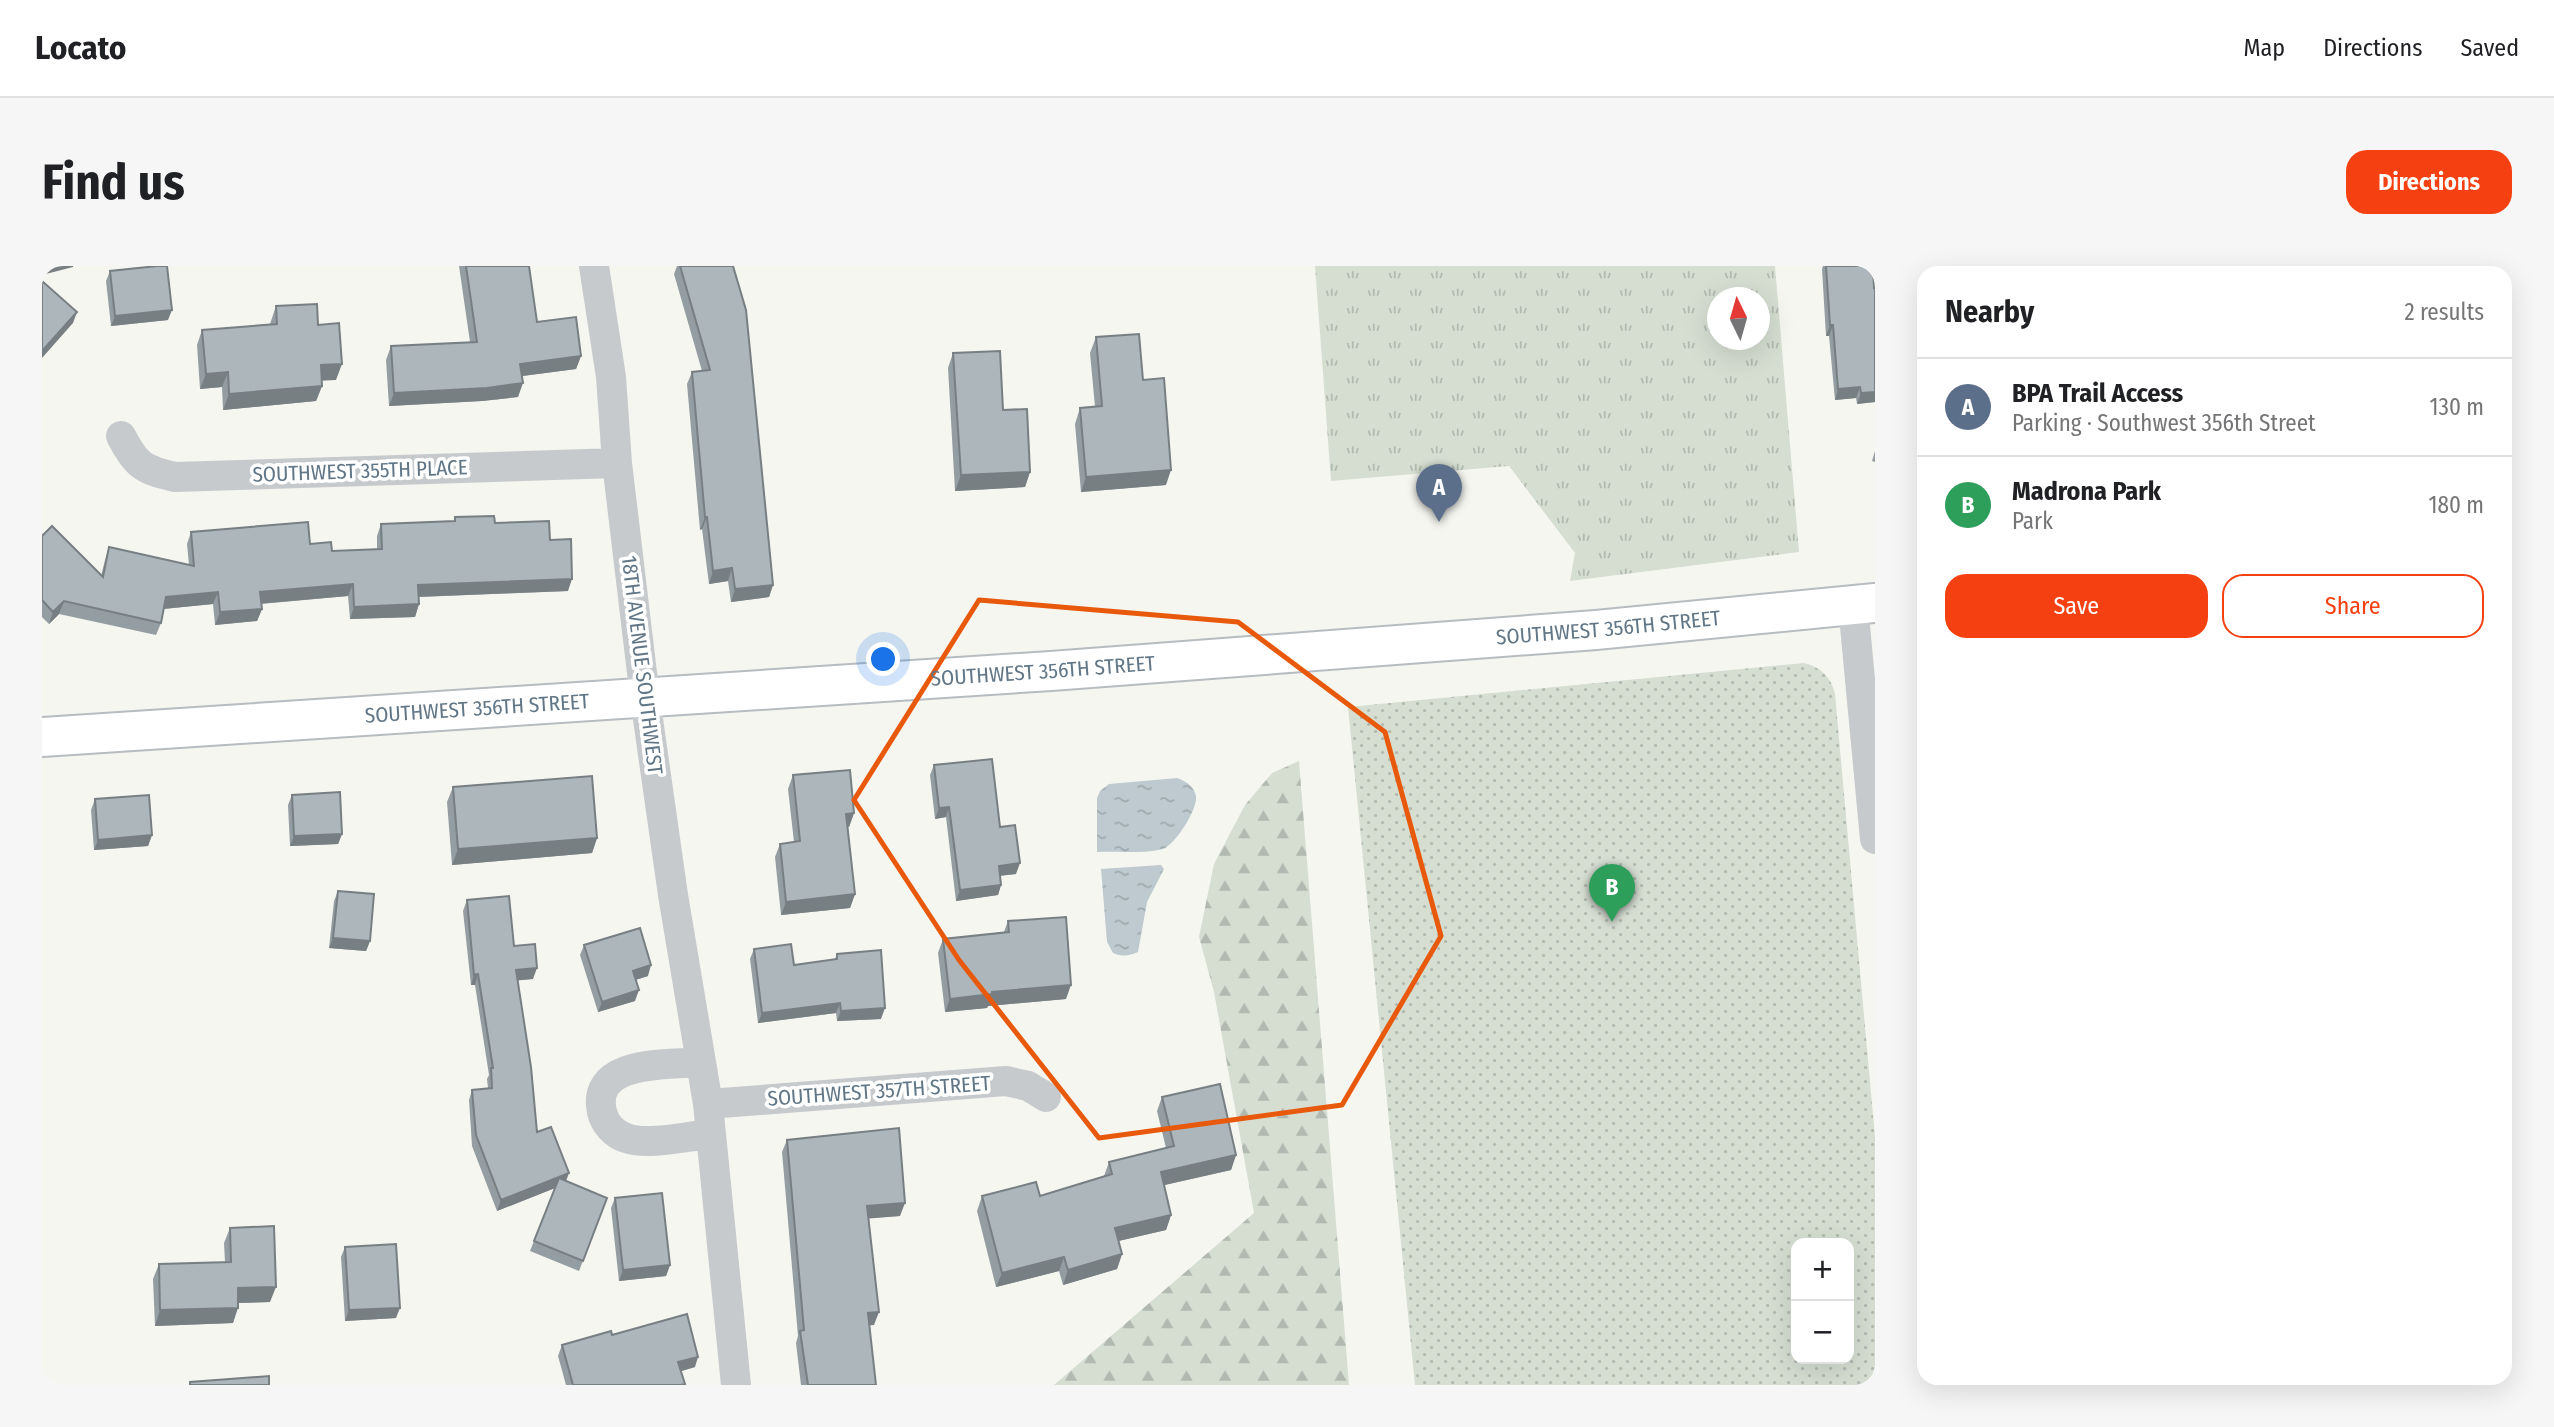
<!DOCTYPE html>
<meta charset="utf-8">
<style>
body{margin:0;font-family:"Fira Sans Condensed",sans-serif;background:#f6f6f6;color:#202124}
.controls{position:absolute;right:21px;bottom:21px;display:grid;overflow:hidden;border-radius:14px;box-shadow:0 7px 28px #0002}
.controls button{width:63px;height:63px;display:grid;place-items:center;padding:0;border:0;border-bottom:2px solid #e0e0e0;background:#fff;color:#202124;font:35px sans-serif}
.compass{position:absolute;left:1665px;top:21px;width:63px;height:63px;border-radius:50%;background:#fff;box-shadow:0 7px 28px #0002;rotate:355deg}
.you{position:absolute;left:842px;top:394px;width:24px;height:24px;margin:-18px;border:5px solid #fff;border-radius:50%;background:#1a73e8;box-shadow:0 0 0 10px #1a73e833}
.badge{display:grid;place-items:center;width:46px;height:46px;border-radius:50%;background:#f54112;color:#fff;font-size:23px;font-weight:700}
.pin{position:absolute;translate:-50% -58px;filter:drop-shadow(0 2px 4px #0008)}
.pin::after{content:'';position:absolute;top:37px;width:24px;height:21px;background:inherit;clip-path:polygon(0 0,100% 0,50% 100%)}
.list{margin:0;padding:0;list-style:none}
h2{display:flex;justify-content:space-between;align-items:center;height:91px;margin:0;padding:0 28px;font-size:30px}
h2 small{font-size:23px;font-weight:400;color:#757577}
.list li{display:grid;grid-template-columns:46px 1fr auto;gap:21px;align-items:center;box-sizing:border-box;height:98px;padding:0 28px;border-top:2px solid #e0e0e0}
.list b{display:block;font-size:26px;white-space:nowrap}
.list p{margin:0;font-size:23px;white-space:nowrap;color:#757577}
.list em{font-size:23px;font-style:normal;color:#757577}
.actions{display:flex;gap:14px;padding:21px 28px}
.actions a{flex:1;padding:16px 0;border:2px solid #f54112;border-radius:21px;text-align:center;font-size:24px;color:#f54112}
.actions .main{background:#f54112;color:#fff}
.map{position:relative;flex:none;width:1833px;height:1119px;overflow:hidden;border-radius:21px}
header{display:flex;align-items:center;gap:42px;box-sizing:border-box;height:98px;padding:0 35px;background:#fff;border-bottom:2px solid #e0e0e0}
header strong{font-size:33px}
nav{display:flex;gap:38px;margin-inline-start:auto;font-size:24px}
.intro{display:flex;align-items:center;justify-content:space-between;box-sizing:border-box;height:168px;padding:0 42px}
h1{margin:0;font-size:49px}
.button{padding:18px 32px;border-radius:21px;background:#f54112;color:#fff;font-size:24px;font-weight:700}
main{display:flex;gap:42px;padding:0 42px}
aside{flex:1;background:#fff;border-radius:21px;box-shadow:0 7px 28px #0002}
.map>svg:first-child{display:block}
.grass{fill:url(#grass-tufts);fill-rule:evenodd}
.forest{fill:url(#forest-firs)}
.park{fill:url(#park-dots);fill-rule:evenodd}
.water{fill:url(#water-ripples)}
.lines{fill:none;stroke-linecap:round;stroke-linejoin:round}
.secondary-casing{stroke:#b6bcc0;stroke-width:42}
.street{stroke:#c7cacd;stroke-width:30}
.secondary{stroke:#fff;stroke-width:38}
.wall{fill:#949da1}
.shaded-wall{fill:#787f83}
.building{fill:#acb6bb;stroke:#787f83;stroke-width:2}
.marked{fill:none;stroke:#e8590c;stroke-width:5;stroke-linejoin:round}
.labels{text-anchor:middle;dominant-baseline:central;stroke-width:7;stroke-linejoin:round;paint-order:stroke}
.street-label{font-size:21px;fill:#617686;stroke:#fff}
</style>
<header>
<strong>Locato</strong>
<nav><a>Map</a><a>Directions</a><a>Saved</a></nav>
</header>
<div class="intro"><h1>Find us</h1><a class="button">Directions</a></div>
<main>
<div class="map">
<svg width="1833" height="1119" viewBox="0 0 1833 1119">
<defs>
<pattern id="grass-tufts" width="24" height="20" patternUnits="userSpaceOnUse" patternTransform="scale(1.75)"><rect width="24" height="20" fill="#d6ded2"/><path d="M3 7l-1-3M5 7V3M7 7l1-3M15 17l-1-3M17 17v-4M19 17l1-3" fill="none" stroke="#b1b9b0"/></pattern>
<pattern id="forest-firs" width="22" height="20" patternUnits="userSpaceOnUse" patternTransform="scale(1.75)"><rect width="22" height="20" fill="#d6ded2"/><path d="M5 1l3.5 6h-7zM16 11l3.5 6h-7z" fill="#b1b9b0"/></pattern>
<pattern id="park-dots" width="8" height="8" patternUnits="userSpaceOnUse" patternTransform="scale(1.75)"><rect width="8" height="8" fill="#d6ded2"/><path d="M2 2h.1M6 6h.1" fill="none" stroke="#b1b9b0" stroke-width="1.8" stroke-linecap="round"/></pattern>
<pattern id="water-ripples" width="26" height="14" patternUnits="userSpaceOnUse" patternTransform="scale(1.75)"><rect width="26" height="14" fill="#becacf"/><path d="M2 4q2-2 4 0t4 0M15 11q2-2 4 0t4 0" fill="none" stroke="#9ea9ae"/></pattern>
</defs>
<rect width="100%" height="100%" fill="#f6f6f1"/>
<!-- grass -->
<path class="grass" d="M 1273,0 L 1733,0 L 1757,286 L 1528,315 L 1533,287 L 1467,200 L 1289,215 ZM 1675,32 L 1717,32 L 1717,74 L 1675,74 Z"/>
<!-- forest -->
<path class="forest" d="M 1257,495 L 1307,1119 L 1012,1119 L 1212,947 L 1172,726 L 1157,671 L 1172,598 L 1203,539 L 1230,507 Z"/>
<!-- park -->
<path class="park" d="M 1762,397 C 1779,401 1789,411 1793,428 L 1833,871 L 1833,1119 L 1373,1119 L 1306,441 ZM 1754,977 L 1807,977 L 1807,1093 L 1754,1093 Z"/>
<!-- water -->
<path class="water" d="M 1135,512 C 1144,515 1152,520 1154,530 C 1156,543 1133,579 1121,583 C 1103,588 1074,585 1055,586 L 1055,532 L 1058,525 L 1067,518 Z
M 1119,599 L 1122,603 L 1105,636 L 1096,686 C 1087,690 1081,691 1071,687 L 1065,676 L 1059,603 Z"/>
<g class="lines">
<!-- secondary casing -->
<g class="secondary-casing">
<g id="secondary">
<path id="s1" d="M 0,471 L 1009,405 L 1554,364 L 1833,337"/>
</g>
</g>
<!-- street -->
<path class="street" d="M 552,0 L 569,111 L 575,197 L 603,432 L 631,629 L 666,838 L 694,1119
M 79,170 C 94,199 101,204 133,211 L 575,197
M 1811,339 L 1833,573
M 659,796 C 628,799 548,793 560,846 C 563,858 572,868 584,872 C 605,880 646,870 669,868
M 666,838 L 964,815 L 986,820 L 1004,831"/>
<!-- secondary -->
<use href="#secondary" class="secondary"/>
</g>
<!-- wall -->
<path class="wall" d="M 417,0 L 487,0 L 495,56 L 539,90 L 534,103 L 480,110 L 476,131 L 440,135 L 347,140 L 344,94 L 349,80 L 428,76 Z
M 635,0 L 691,0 L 731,319 L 727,331 L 689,336 L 686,315 L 667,318 L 660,263 L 658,264 L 645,118 L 650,106 L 660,105 L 632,8 Z
M 1781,0 L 1831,0 L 1832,22 L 1833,22 L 1833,136 L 1815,138 L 1814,132 L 1793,134 L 1787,70 L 1784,70 L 1780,3 Z
M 68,5 L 126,54 L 69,60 L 64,15 Z
M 234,40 L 276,59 L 294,114 L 279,114 L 280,120 L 274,135 L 181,144 L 180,121 L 158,123 L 155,79 L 160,64 L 228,58 Z
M 1054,71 L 1101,114 L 1124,219 L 1039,226 L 1033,158 L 1038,142 L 1053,141 L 1048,87 Z
M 911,87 L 961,144 L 988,206 L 983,221 L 913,225 L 906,102 Z
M 1833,185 L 1833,196 L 1830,195 Z
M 413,251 L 453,257 L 508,274 L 526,325 L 377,331 L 377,338 L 373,351 L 308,353 L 306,330 L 219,338 L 220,343 L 215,355 L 173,359 L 171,338 L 122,343 L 119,357 L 114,369 L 17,348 L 7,358 L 0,351 L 0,270 L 59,310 L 63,294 L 67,281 L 147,299 L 145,278 L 149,266 L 268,278 L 290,285 L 335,283 L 335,270 L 339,258 L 412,255 Z
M 892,499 L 958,561 L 974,608 L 958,610 L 959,619 L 956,629 L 914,635 L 904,551 L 893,553 L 888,509 Z
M 751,509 L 812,547 L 807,561 L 806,561 L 813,628 L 808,642 L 739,649 L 733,591 L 738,578 L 752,576 L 746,523 Z
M 411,521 L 555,572 L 550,587 L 410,599 L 405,536 Z
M 250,529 L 300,568 L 296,578 L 248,580 L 246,539 Z
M 53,533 L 110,569 L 106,580 L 52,584 L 49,544 Z
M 296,625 L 328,675 L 324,685 L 287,682 L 292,635 Z
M 425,634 L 472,680 L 491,713 L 476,714 L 495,866 L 524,915 L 565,932 L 537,1005 L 488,985 L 513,922 L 455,945 L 430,880 L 427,834 L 430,824 L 446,822 L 445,813 L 447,809 L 433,719 L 429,719 L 421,645 Z
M 966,655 L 1024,733 L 946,740 L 945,742 L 903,746 L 896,687 L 901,673 L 962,666 Z
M 542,679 L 606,710 L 593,714 L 593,735 L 556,746 L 538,689 Z
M 712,683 L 752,699 L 793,693 L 795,688 L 839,753 L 795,755 L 794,747 L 716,757 L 708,693 Z
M 1120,831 L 1194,889 L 1189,904 L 1122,919 L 1129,949 L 1124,964 L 1076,975 L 1080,988 L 1075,1003 L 1021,1019 L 1017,1005 L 954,1021 L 935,945 L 940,930 L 998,930 L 1062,910 L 1067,896 L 1124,882 L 1115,845 Z
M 745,874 L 858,950 L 827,952 L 832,1059 L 827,1059 L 834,1119 L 759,1119 L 754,1077 L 756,1070 L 740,886 Z
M 573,932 L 628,999 L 624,1010 L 577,1015 L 569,942 Z
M 188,962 L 228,1036 L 196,1037 L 191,1057 L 113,1060 L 111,1013 L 117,998 L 183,996 L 182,977 Z
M 303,981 L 354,1052 L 303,1055 L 299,991 Z
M 570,1069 L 653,1101 L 639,1105 L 642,1119 L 524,1119 L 516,1090 L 520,1079 Z"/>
<!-- shaded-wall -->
<path class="shaded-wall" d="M 0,0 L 31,0 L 31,1 L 0,9 Z
M 130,44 L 126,54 L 69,60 L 73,50 Z
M 35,46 L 31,57 L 0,92 L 0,85 Z
M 1788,59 L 1791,59 L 1787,70 L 1784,70 Z
M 539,90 L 534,103 L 473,111 L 478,98 Z
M 300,98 L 294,114 L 273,115 L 279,99 Z
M 186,106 L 180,121 L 158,123 L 164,108 Z
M 481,117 L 476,131 L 440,135 L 347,140 L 352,127 Z
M 280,120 L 274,135 L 181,144 L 187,128 Z
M 1818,121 L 1814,132 L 1793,134 L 1796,123 Z
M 1833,126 L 1833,136 L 1815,138 L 1819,127 Z
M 1129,204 L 1124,219 L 1039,226 L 1044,211 Z
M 988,206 L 983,221 L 913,225 L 919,209 Z
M 663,251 L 665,251 L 660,263 L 658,264 Z
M 690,302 L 686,315 L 667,318 L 671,305 Z
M 530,313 L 526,325 L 372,331 L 376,319 Z
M 311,318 L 306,330 L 214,338 L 218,326 Z
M 731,319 L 727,331 L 689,336 L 693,323 Z
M 176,326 L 171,338 L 120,343 L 124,331 Z
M 22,335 L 17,348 L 7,358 L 11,346 Z
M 377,338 L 373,351 L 308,353 L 312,341 Z
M 220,343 L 215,355 L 173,359 L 178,346 Z
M 907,541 L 904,551 L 893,553 L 897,542 Z
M 812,547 L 807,561 L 799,561 L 804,548 Z
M 300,568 L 296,578 L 248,580 L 252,570 Z
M 110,569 L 106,580 L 52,584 L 56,574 Z
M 555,572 L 550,587 L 410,599 L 416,583 Z
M 978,597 L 974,608 L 953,610 L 957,600 Z
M 959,619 L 956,629 L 914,635 L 918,624 Z
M 813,628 L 808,642 L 739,649 L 744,636 Z
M 291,672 L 328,675 L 324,685 L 287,682 Z
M 609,699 L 606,710 L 587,716 L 591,705 Z
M 495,702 L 491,713 L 470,715 L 474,704 Z
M 436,708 L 433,719 L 429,719 L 432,709 Z
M 1029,719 L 1024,733 L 946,740 L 945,742 L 903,746 L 908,733 L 950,726 Z
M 597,724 L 593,735 L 556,746 L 560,736 Z
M 798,737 L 794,747 L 716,757 L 720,747 Z
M 843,742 L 839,753 L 795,755 L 799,745 Z
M 1194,889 L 1189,904 L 1114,921 L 1119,906 Z
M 527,907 L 523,918 L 455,945 L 459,934 Z
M 863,937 L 858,950 L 821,953 L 825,940 Z
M 1129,949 L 1124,964 L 1068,977 L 1073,962 Z
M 1080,988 L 1075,1003 L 1021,1019 L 1026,1004 Z
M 1022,991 L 1017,1005 L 954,1021 L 960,1007 Z
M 628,999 L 624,1010 L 577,1015 L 581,1004 Z
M 234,1021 L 228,1036 L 191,1037 L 196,1022 Z
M 196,1042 L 191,1057 L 113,1060 L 118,1044 Z
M 358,1042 L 354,1052 L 303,1055 L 307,1044 Z
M 837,1046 L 832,1059 L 821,1060 L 826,1047 Z
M 656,1091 L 653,1101 L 633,1107 L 636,1096 Z"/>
<!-- building -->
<path class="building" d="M 115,0 L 125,0 L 130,44 L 73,50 L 68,5 Z
M 424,0 L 487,0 L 495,56 L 534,51 L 539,90 L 478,98 L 481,117 L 445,122 L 352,127 L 349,80 L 435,76 Z
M 638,0 L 691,0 L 704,44 L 731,319 L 693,323 L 690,302 L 671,305 L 665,251 L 663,251 L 650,106 L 668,104 Z
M 1784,0 L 1831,0 L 1832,22 L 1833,22 L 1833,126 L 1819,127 L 1818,121 L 1796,123 L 1791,59 L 1788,59 Z
M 0,15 L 35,46 L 0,85 Z
M 275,38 L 276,59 L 297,57 L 300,98 L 279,99 L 280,120 L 187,128 L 186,106 L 164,108 L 160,64 L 235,58 L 234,40 Z
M 1097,68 L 1101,114 L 1122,112 L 1129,204 L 1044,211 L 1038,142 L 1060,140 L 1054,71 Z
M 958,85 L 961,144 L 985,143 L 988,206 L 919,209 L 911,87 Z
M 452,250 L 453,257 L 507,255 L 508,274 L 529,273 L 530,313 L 376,319 L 377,338 L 312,341 L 311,318 L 218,326 L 220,343 L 178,346 L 176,326 L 124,331 L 119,357 L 22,335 L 11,346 L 0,334 L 0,270 L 10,260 L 61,311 L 67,281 L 152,300 L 149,266 L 266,256 L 268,278 L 289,276 L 290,285 L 340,283 L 339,258 L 413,255 L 413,251 Z
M 950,493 L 958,561 L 973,559 L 978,597 L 957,600 L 959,619 L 918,624 L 907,541 L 897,542 L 892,499 Z
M 808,504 L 812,547 L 804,548 L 813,628 L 744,636 L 738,578 L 758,575 L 751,509 Z
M 550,510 L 555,572 L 416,583 L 411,521 Z
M 298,526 L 300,568 L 252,570 L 250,529 Z
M 107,529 L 110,569 L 56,574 L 53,533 Z
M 296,625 L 332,628 L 328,675 L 291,672 Z
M 467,630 L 472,680 L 493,678 L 495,702 L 474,704 L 489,801 L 495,866 L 509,861 L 527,907 L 459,934 L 434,869 L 430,824 L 450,822 L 449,802 L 451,802 L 436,708 L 432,709 L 425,634 Z
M 1024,651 L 1029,719 L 950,726 L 950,728 L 908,733 L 901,673 L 967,666 L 966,655 Z
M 598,662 L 609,699 L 591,705 L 597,724 L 560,736 L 542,679 Z
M 749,678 L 752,699 L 795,693 L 795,688 L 839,684 L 843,742 L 799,745 L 798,737 L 720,747 L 712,683 Z
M 1178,818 L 1194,889 L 1119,906 L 1129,949 L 1073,962 L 1080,988 L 1026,1004 L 1022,991 L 960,1007 L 940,930 L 994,916 L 998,930 L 1070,908 L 1067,896 L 1132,880 L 1120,831 Z
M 857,862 L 863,937 L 825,940 L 837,1046 L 826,1047 L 834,1119 L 766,1119 L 758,1065 L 762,1064 L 745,874 Z
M 517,912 L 565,932 L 541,995 L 492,975 Z
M 620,927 L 628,999 L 581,1004 L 573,932 Z
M 232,960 L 234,1021 L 196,1022 L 196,1042 L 118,1044 L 117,998 L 189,996 L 188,962 Z
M 354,978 L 358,1042 L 307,1044 L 303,981 Z
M 645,1048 L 656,1091 L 636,1096 L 643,1118 L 639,1119 L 531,1119 L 520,1079 L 569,1065 L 570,1069 Z
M 227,1110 L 227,1119 L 148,1119 L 148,1116 Z"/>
<!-- marked area -->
<path class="marked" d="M 937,334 L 1196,356 L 1343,466 L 1399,670 L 1300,839 L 1057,872 L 917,694 L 812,534 Z"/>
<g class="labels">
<!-- street labels -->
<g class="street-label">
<text transform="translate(318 205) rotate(-2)">SOUTHWEST 355TH PLACE</text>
<text stroke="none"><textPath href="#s1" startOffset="1570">SOUTHWEST 356TH STREET</textPath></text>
<text transform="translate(600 399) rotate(83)">18TH AVENUE SOUTHWEST</text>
<text stroke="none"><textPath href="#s1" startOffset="1003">SOUTHWEST 356TH STREET</textPath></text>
<text stroke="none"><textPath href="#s1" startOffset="436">SOUTHWEST 356TH STREET</textPath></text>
<text transform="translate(837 825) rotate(-4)">SOUTHWEST 357TH STREET</text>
</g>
</g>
</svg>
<div class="controls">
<button>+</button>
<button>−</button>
</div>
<svg class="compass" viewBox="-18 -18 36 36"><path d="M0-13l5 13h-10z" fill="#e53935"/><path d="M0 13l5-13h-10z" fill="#757577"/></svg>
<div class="you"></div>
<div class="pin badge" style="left:1397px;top:256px;background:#5c6f8a">A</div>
<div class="pin badge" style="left:1570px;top:656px;background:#2e9e5b">B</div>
</div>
<aside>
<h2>Nearby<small>2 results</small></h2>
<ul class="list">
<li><span class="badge" style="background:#5c6f8a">A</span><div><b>BPA Trail Access</b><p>Parking · Southwest 356th Street</p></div><em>130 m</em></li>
<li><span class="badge" style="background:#2e9e5b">B</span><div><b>Madrona Park</b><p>Park</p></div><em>180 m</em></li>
</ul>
<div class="actions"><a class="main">Save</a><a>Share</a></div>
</aside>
</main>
